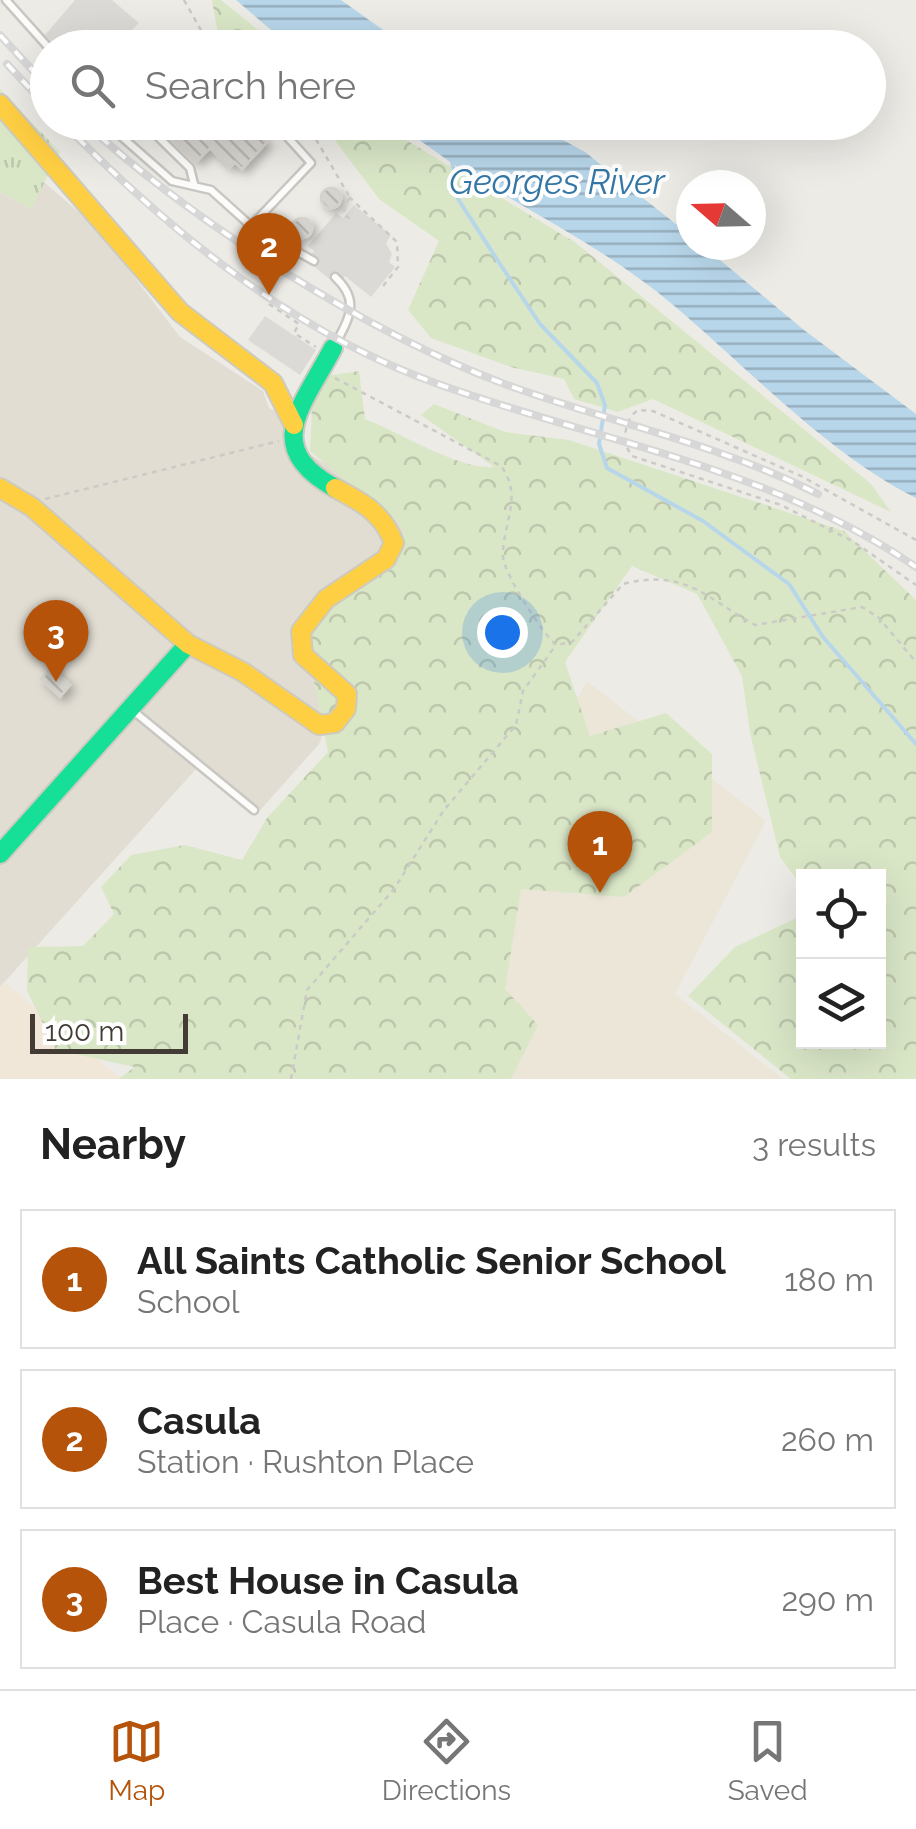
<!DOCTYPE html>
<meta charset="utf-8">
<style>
body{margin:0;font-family:Raleway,sans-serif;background:#f2f2f2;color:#222}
.controls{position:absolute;right:30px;bottom:30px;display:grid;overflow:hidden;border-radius:0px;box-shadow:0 10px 40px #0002}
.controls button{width:90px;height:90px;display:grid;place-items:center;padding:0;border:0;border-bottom:2px solid #e0e0e0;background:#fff;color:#222;font:50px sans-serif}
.compass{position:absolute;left:676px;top:170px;width:90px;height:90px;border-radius:50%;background:#fff;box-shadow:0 10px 40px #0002;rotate:290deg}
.scale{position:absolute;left:30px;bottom:25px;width:158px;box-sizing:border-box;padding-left:10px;border:5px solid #423c34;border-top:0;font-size:28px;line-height:35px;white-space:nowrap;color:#423c34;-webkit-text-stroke:8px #fff;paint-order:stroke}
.you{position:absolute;left:502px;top:632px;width:35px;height:35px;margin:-25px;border:8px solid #fff;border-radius:50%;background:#1a73e8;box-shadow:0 0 0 15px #1a73e833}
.badge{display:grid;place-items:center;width:65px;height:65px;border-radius:50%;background:#b45309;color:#fff;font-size:32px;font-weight:700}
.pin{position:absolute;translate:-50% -82px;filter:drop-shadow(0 2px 5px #0008)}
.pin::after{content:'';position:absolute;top:52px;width:35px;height:30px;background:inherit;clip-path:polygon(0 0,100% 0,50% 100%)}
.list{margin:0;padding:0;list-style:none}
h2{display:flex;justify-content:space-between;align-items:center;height:130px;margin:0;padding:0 40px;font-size:42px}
h2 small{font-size:32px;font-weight:400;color:#767676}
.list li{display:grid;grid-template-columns:65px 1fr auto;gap:30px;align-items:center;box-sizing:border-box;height:140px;margin:0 20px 20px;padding:0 20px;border:2px solid #e0e0e0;border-radius:0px}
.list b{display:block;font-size:38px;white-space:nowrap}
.list p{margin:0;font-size:32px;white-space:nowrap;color:#767676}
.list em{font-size:32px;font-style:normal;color:#767676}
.icon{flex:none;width:55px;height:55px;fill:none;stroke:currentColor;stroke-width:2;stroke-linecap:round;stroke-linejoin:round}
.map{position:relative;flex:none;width:916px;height:1079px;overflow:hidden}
.search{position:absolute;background:#fff;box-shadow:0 10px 40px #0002;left:30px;right:30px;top:30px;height:110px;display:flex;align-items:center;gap:25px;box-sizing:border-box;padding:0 35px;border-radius:55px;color:#767676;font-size:38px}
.sheet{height:610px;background:#fff}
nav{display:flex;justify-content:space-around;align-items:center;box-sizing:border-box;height:140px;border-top:2px solid #e0e0e0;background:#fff;font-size:28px;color:#767676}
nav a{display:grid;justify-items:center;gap:5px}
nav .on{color:#b45309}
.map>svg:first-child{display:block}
.residential{fill:#e1ddd3}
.commercial{fill:#f0e7d9}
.education{fill:#ebe6d8}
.forest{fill:url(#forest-crowns)}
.park{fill:url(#park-tufts)}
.parking{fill:#dcdad6}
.water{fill:url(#water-rules)}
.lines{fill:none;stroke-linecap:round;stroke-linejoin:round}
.stream{stroke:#b8d6ea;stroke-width:4}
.building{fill:url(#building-back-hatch);stroke:#d5d2cc;stroke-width:2.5;filter:url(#shadow)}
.lane-casing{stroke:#c9c7c2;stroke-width:11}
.fast-casing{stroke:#cdcabf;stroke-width:22}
.slow-casing{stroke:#cdcabf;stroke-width:22}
.path{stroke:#cbcac6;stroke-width:2.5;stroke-dasharray:5 5;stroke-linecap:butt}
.lane{stroke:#fcfcfb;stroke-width:6}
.fast{stroke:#16e098;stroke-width:18}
.slow{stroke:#ffcf43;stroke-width:18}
.rail-casing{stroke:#d8d7d7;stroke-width:8}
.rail{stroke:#fff;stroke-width:4;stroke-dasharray:11;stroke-linecap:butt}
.labels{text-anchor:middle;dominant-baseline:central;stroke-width:8;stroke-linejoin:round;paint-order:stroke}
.water-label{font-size:35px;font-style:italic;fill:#3477a6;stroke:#fff}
</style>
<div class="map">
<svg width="916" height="1079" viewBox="0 0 916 1079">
<defs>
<pattern id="forest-crowns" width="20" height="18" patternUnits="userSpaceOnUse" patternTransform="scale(2.5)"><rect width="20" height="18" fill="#dae7c7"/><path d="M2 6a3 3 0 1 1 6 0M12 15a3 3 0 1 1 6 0" fill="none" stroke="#bcc7ac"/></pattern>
<pattern id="park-tufts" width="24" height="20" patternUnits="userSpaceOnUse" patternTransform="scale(2.5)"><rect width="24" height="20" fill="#dae7c7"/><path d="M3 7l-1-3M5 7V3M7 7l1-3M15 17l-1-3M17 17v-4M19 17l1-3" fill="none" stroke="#bcc7ac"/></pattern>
<pattern id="water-rules" width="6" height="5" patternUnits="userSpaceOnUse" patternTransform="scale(2.5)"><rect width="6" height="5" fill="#b8d6ea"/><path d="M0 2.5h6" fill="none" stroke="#97afbe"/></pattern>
<pattern id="building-back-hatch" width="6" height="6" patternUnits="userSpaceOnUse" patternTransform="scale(2.5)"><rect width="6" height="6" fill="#d6d4cf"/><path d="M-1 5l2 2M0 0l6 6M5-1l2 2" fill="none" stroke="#b9b7b2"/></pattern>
<filter id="shadow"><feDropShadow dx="4.5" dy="4.5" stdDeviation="5" flood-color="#0004"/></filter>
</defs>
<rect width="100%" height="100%" fill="#edebe6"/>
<!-- residential -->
<path class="residential" d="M 44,182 L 97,228 L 180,337 L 263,391 L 269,408 L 303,425 L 305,452 L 351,478 L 403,516 L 412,545 L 395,572 L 333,583 L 318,597 L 297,633 L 339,691 L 319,744 L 255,816 L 196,769 L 0,987 L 0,192 L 30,208 Z"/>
<!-- commercial -->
<path class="commercial" d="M 4,982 L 121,1079 L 0,1079 L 0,987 Z"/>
<!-- education -->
<path class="education" d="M 587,681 L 766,821 L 675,994 L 783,1079 L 418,1079 L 433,964 Z"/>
<!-- forest -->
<path class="forest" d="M 212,0 L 221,0 L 279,47 L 230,47 L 219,40 Z
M 322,123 L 378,123 L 576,243 L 871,484 L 891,512 L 653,399 L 618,412 L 574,399 L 564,379 L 511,367 L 431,338 L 408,310 L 439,241 L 379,199 Z
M 359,371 L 365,419 C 402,433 459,470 494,467 L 421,415 L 434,404 L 505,432 L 569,440 L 844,531 L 916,600 L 916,1079 L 791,1079 L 688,996 L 735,947 L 803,915 L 804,1042 L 878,1042 L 878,876 L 804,876 L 803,888 L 780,857 L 750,733 L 742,676 L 697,594 L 632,566 L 565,662 L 590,736 L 666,713 L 712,754 L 712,832 L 624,897 L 521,889 L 505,989 L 538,1025 L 511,1079 L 118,1079 L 135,1067 L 56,1050 L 27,991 L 28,947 L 83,946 L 114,914 L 101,887 L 131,855 L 185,845 L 242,860 L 267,818 L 328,752 L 306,641 L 324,611 L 391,569 L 406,546 L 401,525 L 310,451 L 312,404 L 326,376 Z"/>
<!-- park -->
<path class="park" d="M 0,89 L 60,152 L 31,209 L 0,192 Z"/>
<!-- parking -->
<path class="parking" d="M 75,0 L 112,0 L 139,23 L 115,47 L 57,47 L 45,35 Z
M 354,205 L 391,235 L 386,243 L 392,254 L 389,262 L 395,267 L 371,297 L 345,276 L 337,285 L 306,260 L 314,251 L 308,246 L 336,213 L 343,218 Z
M 265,316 L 316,350 L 300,375 L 248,340 Z"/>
<!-- water -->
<path class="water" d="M 236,0 L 341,0 L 407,47 L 291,47 Z
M 391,123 L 532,123 L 585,152 L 691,236 L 691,245 L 702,245 L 804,330 L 916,414 L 916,498 C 828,454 748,368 672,304 C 608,250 532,213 461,169 C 437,154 417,136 391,123 Z"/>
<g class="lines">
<!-- stream -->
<path class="stream" d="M 452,161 L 458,199 L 500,264 L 540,324 L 597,383 L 605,405 L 599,444 L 607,468 L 703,521 L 789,584 L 823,637 L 916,744"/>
</g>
<!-- building -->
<path class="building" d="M 157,122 L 247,122 L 267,142 L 242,169 L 235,162 L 230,167 L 210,148 L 197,161 Z
M321 198a10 10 0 1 1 20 0a10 10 0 1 1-20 0Z
M292 228a10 10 0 1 1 20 0a10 10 0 1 1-20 0Z
M 51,668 L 70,685 L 60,697 L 41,679 Z"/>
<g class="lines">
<!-- lane casing -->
<g class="lane-casing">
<path id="lane" d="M 6,0 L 49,48
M 177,48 L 188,43 L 196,48
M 105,122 L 172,181 L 211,190 L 251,226 L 314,261
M 143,122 L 190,168 L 194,184
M 251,226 L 311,163 L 274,122
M 334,347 C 349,318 361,301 335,277
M 131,709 L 254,810"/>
</g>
<!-- fast casing -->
<g class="fast-casing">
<path id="fast" d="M 333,348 C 304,404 260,447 335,488
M 0,854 L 188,644"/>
</g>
<!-- slow casing -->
<g class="slow-casing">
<path id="slow" d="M 0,104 L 180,312 L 273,383 L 294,425
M 0,488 L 32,507 L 188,644 L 243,672 L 319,725 L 335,723 L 346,709 L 347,694 L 303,655 L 301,631 L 326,599 L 386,559 L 394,543 C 383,513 362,502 335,488"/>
</g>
<!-- path -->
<path class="path" d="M 184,0 L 211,48
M 306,122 L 349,196
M 349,197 L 397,242 L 398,267 L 380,290
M 349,198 L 343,213 L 350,219
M 262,282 L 265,277
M 269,304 L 299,324 L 294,333 L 316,347
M 335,378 L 501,466 C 524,497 502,523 503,557 C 504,574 543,634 556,645 L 572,642 L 623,584 C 685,568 706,598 755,625 L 862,607 L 879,618 L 916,662
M 45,499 L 279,441
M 916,540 L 801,476 L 653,411 L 638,410 C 624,420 621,442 632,456 L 781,505 L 854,542 L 916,585
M 291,1079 L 307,990 L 394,889 L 444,810 L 516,725 L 523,691 L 556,645"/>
<!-- lane -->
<use href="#lane" class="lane"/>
<!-- fast -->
<use href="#fast" class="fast"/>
<!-- slow -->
<use href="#slow" class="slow"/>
<!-- rail casing -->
<g class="rail-casing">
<path id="rail" d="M 0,35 L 48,87
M 7,64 L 48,108
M 62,122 C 169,231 292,332 438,384 C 600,442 770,467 916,567
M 84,122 C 191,221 366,332 502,383 C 607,422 717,443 818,494"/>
</g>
<!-- rail -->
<use href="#rail" class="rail"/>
</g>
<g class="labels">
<!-- water labels -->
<g class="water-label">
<text x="557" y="181">Georges River</text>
</g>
</g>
</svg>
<div class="controls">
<button><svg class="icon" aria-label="locate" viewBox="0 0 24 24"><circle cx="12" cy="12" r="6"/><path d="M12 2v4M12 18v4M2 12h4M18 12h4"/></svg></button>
<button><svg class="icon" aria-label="layers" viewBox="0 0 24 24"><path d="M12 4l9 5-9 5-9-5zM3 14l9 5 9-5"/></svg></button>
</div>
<svg class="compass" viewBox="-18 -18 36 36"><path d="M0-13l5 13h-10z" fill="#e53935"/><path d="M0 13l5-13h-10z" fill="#767676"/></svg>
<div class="scale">100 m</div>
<div class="you"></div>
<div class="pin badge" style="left:600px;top:893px">1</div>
<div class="pin badge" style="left:269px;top:295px">2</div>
<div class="pin badge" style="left:56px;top:682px">3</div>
<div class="search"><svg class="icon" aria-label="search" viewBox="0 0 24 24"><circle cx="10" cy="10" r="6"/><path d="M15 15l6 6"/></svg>Search here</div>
</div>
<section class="sheet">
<h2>Nearby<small>3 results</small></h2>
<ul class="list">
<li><span class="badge">1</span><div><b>All Saints Catholic Senior School</b><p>School</p></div><em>180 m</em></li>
<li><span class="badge">2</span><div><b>Casula</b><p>Station · Rushton Place</p></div><em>260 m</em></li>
<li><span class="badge">3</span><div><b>Best House in Casula</b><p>Place · Casula Road</p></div><em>290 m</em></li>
</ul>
</section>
<nav>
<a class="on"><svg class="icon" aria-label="map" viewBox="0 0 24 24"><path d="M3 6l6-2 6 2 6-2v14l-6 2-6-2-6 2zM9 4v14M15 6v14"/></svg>Map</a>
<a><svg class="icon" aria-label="directions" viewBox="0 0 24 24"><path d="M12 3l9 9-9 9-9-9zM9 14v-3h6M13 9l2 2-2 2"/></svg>Directions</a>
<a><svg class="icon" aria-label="saved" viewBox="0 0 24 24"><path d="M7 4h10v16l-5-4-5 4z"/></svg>Saved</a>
</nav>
